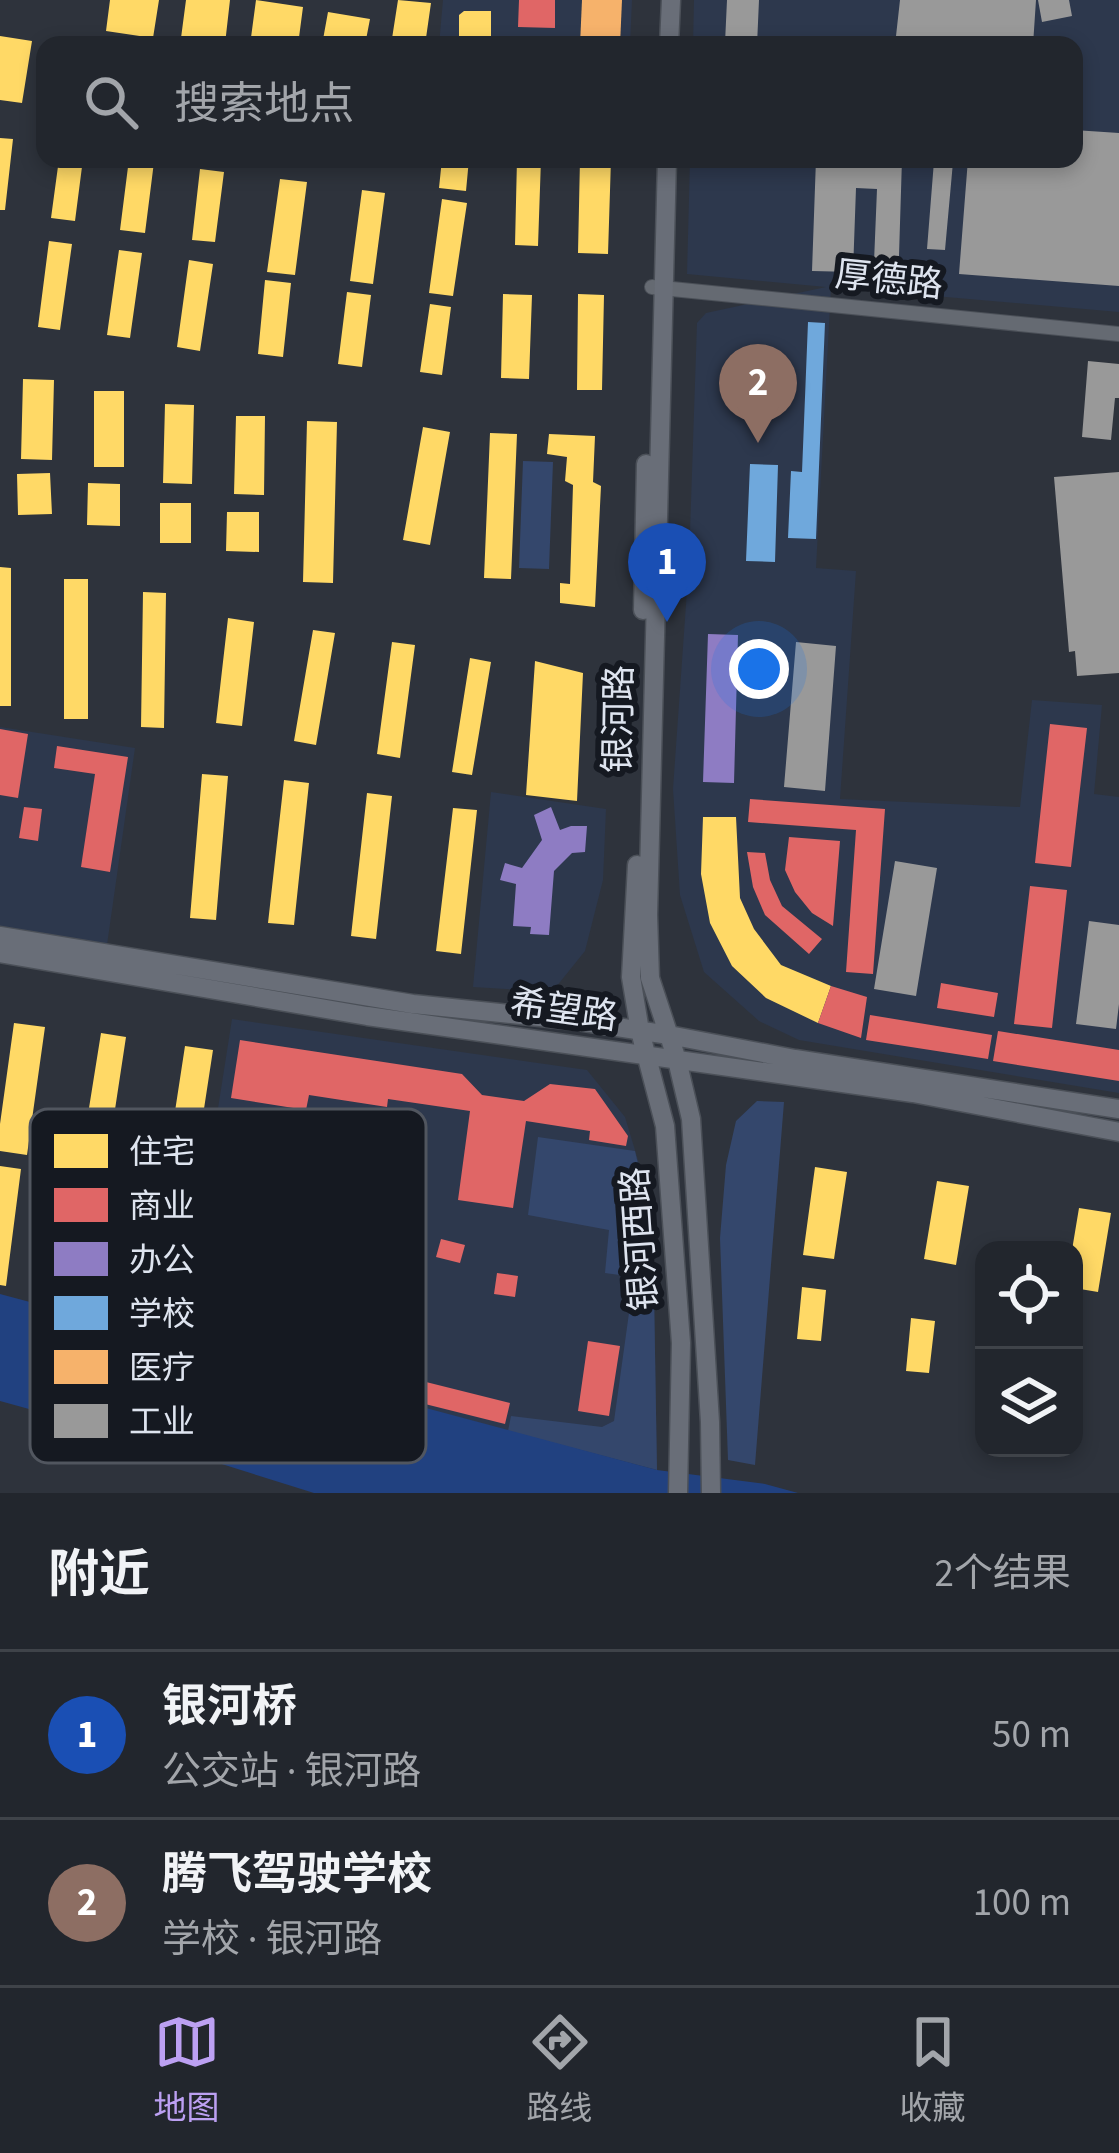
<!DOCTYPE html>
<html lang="zh">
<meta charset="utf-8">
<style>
body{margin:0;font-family:"Source Sans 3","Noto Sans SC",sans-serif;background:#2a2e35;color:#f1f3f6}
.controls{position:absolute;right:36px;bottom:36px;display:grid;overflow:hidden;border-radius:24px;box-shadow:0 6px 18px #0003}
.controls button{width:108px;height:108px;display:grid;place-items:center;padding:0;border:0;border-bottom:3px solid #3f4349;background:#22262d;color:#f1f3f6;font:60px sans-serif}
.you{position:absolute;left:759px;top:669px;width:42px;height:42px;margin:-30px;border:9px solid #fff;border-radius:50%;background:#1a73e8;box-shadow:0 0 0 18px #1a73e833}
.badge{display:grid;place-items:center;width:78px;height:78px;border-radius:50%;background:#bca0f2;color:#fff;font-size:39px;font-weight:700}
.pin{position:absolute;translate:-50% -99px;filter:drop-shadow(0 3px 6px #0008)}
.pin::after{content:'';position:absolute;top:63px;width:42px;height:36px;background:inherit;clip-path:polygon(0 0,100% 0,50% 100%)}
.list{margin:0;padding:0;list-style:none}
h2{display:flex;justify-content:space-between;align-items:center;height:156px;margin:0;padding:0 48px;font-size:51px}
h2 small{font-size:39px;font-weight:400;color:#a2a5aa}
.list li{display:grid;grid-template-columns:78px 1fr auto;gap:36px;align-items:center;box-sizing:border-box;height:168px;padding:0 48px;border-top:3px solid #3f4349}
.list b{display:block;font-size:45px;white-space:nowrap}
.list p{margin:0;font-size:39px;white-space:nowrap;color:#a2a5aa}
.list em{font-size:39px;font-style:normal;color:#a2a5aa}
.icon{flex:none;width:66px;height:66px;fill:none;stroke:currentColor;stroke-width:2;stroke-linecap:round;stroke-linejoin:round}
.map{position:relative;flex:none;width:1119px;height:1493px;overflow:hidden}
.search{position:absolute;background:#22262d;box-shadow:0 6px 18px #0003;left:36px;right:36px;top:36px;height:132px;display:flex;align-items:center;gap:30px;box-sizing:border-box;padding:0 42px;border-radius:24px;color:#a2a5aa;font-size:45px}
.sheet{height:492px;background:#22262d}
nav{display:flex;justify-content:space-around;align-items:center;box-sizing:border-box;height:168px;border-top:3px solid #3f4349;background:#22262d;font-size:33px;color:#a2a5aa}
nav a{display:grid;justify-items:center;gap:6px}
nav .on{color:#bca0f2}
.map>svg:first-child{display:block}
.built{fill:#2d384d}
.green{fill:#34476c}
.water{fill:#214180}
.homes{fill:#ffd966}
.shops{fill:#e06666}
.offices{fill:#8e7cc3}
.schools{fill:#6fa8dc}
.health{fill:#f6b26b}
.industry{fill:#999}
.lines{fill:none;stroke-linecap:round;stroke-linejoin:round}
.street-casing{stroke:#4b5058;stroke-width:16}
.secondary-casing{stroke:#4b5058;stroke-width:21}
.street{stroke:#656a72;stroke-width:14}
.secondary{stroke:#696e78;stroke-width:18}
.labels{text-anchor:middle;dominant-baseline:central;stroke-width:12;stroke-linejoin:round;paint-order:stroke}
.street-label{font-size:36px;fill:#dee4ef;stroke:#151921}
.key{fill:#151921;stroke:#51565f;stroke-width:3}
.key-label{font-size:33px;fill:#dee4ef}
</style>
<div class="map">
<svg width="1119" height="1493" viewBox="0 0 1119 1493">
<rect width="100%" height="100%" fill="#2e333c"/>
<!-- built -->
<path class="built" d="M 443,0 L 632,0 L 630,45 L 439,45 Z
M 694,0 L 1119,0 L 1119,312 L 831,287 L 816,568 L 856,571 L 840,799 L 1020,807 L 1032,700 L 1102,705 L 1094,794 L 1119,797 L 1119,1093 L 799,1040 L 759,1021 L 704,972 L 680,895 L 673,789 L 689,562 L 697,323 L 706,313 L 826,287 L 687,274 L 690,159 L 1074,159 L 1074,45 L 693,45 Z
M 0,727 L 135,748 L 107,945 L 0,926 Z
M 491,792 L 606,809 L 603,880 L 585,951 L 552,992 L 473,987 Z
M 232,1019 L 587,1070 L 625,1117 L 644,1180 L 653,1230 L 657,1470 L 181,1344 Z"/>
<!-- green -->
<path class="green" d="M 523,461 L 553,462 L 549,569 L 519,568 Z
M 757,1101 L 784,1102 L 755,1465 L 728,1460 L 720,1238 L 726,1165 L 736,1121 Z
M 538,1137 L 635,1151 L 653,1230 L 657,1470 L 508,1431 L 511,1416 L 602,1427 L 614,1421 L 634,1277 L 605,1273 L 609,1230 L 528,1215 Z"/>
<!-- water -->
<path class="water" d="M 0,1294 L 657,1470 L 765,1484 L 798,1493 L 314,1493 L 174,1449 L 0,1401 Z"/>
<!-- homes -->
<path class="homes" d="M 110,0 L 159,0 L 153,38 L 106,31 Z
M 186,0 L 230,0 L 225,44 L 181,38 Z
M 256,0 L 303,7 L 298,45 L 250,45 Z
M 398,0 L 431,3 L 425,45 L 391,45 Z
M 464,11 L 491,11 L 491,38 L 494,45 L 459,45 L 459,15 Z
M 328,12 L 370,19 L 365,45 L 322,45 Z
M 0,36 L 32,41 L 22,103 L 0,100 Z
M 0,138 L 13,139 L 5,210 L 0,210 Z
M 59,159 L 83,159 L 75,221 L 51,218 Z
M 129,159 L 154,162 L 145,233 L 120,230 Z
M 442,159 L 469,159 L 466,191 L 439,188 Z
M 517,159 L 541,159 L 538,246 L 515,245 Z
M 580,159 L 611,159 L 608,254 L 578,253 Z
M 200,169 L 224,172 L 215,242 L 192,240 Z
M 280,179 L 307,182 L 295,275 L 267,272 Z
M 362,190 L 385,193 L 373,284 L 350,281 Z
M 442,199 L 467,203 L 453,296 L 429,293 Z
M 49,241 L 72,244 L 60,330 L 38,327 Z
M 119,250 L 142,253 L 130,338 L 107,335 Z
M 189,260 L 213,264 L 200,351 L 177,347 Z
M 265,280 L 291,283 L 283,357 L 258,354 Z
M 347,292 L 371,295 L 362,367 L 338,364 Z
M 503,294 L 532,295 L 529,379 L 501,378 Z
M 578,294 L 604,295 L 602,390 L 577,390 Z
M 430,304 L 451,307 L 442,375 L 420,372 Z
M 23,379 L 54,380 L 52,460 L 21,459 Z
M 94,391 L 124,391 L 124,467 L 94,467 Z
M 165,404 L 194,405 L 192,484 L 163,483 Z
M 236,416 L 265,416 L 264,495 L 234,494 Z
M 307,421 L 337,422 L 333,583 L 303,582 Z
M 423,427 L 450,432 L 430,545 L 403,540 Z
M 490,433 L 517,434 L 511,579 L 484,578 Z
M 549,434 L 595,436 L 593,482 L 601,486 L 595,607 L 560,603 L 560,583 L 570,584 L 573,485 L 565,481 L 567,457 L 547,454 Z
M 50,473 L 52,514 L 18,515 L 17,474 Z
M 88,483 L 120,484 L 120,526 L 87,525 Z
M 160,503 L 191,503 L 191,543 L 160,543 Z
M 227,512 L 259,512 L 259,552 L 226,551 Z
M 0,567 L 11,568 L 11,706 L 0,706 Z
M 64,579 L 88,579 L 88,719 L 64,719 Z
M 143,592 L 166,593 L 164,728 L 141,727 Z
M 228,618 L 254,622 L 242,726 L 216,723 Z
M 313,630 L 335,633 L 316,745 L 294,741 Z
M 392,642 L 415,645 L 400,758 L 377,754 Z
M 470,658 L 491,662 L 472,775 L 452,772 Z
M 535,661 L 583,673 L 577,801 L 526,795 Z
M 202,774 L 228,776 L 216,920 L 190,918 Z
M 284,780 L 309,783 L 294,925 L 268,923 Z
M 367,793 L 392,796 L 376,939 L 351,936 Z
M 453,808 L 477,810 L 461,954 L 436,951 Z
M 703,817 L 736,817 L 740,898 L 754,929 L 781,965 L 831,986 L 818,1023 L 766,998 L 732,966 L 710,923 L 701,874 Z
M 14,1023 L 45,1027 L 27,1155 L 0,1151 L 0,1124 Z
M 101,1033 L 126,1037 L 107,1162 L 81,1158 Z
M 185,1046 L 213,1050 L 194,1174 L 166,1170 Z
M 0,1166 L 21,1169 L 6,1286 L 0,1285 Z
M 815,1167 L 847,1172 L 834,1259 L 803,1255 Z
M 937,1181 L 969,1186 L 956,1265 L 924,1259 Z
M 1079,1208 L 1111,1213 L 1098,1292 L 1074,1288 L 1072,1250 Z
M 802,1287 L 826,1290 L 821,1341 L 797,1339 Z
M 911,1318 L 935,1321 L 929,1373 L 906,1371 Z"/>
<!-- shops -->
<path class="shops" d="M 519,0 L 555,0 L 555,28 L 518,27 Z
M 1050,724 L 1087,728 L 1071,867 L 1035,863 Z
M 0,729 L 28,734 L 18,798 L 0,795 Z
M 57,746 L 128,757 L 110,872 L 81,867 L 95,774 L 54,768 Z
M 750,799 L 885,809 L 873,974 L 846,972 L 856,830 L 748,822 Z
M 24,807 L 42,809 L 38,841 L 19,838 Z
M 789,837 L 840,841 L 833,926 L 812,913 L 795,892 L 785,870 Z
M 747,852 L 765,853 L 770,880 L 782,906 L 822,939 L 809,954 L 765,915 L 753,887 Z
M 1030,886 L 1067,890 L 1052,1028 L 1014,1024 Z
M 941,983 L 998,993 L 994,1017 L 937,1008 Z
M 831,986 L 867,997 L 861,1038 L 818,1023 Z
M 870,1015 L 992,1035 L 988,1059 L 866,1040 Z
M 998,1031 L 1119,1050 L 1119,1081 L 993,1061 Z
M 240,1040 L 462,1074 L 482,1095 L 524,1101 L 550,1084 L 595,1089 L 628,1136 L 626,1146 L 589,1140 L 590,1131 L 526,1121 L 513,1208 L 458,1200 L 470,1111 L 388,1099 L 387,1107 L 309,1095 L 306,1110 L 231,1098 Z
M 441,1239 L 465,1245 L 460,1263 L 436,1257 Z
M 497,1273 L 518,1276 L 515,1297 L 494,1294 Z
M 588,1341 L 620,1346 L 609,1416 L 578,1411 Z
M 426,1382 L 510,1403 L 505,1424 L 421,1403 Z"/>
<!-- offices -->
<path class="offices" d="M 708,634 L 738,635 L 734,783 L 703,782 Z
M 551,807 L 560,830 L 571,826 L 587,826 L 585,852 L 572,853 L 554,871 L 549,935 L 530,934 L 531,927 L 513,926 L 516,884 L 500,880 L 505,863 L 522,868 L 542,840 L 534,815 Z"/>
<!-- schools -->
<path class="schools" d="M 808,322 L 825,323 L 816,539 L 788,538 L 791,471 L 802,472 Z
M 750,464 L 778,465 L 775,562 L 746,561 Z"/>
<!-- health -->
<path class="health" d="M 582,0 L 622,0 L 620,45 L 580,45 Z"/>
<!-- industry -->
<path class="industry" d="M 727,0 L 759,0 L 757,45 L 725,43 Z
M 900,0 L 1036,0 L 1033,45 L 895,45 Z
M 1038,0 L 1069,0 L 1072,16 L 1042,22 Z
M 1074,130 L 1119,133 L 1119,286 L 959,274 L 968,159 L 1074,159 Z
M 816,159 L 902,159 L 898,288 L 873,287 L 877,189 L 856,188 L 853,272 L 812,271 Z
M 934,161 L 953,162 L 945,250 L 927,249 Z
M 1088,361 L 1119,364 L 1119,398 L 1115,398 L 1111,440 L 1082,437 Z
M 1119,472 L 1119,673 L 1077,676 L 1075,651 L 1069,652 L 1054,477 Z
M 796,642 L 836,646 L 825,791 L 784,787 Z
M 895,861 L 937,868 L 916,996 L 874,989 Z
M 1089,921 L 1119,925 L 1119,1004 L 1116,1029 L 1076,1024 Z"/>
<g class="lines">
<!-- street casing -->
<g class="street-casing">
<path id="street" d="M 652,287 L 1119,334"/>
</g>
<!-- secondary casing -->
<g class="secondary-casing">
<path id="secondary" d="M 669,45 L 671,0
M 667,159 L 648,915 L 650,978 L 677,1060 L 691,1119 L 710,1422 L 711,1493
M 643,610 L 646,464
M 637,865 L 631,977 L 640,1031 L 665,1126 L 681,1343 L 678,1493
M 0,936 L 413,1004 L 578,1021 L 669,1035 L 795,1059 L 1119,1109
M 0,953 L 367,1016 L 913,1093 L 1119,1132"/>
</g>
<!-- street -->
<use href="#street" class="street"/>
<!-- secondary -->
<use href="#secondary" class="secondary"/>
</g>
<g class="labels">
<!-- street labels -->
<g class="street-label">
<text transform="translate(889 280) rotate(6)">厚德路</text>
<text transform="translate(619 719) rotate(-89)">银河路</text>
<text transform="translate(564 1010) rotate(8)">希望路</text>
<text transform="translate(640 1239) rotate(-94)">银河西路</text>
</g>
</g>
<!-- legend -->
<rect x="30" y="1109" width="396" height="354" rx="18" class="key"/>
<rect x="54" y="1134" width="54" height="34" fill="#ffd966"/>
<rect x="54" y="1188" width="54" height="34" fill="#e06666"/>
<rect x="54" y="1242" width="54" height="34" fill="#8e7cc3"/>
<rect x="54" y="1296" width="54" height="34" fill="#6fa8dc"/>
<rect x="54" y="1350" width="54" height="34" fill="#f6b26b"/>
<rect x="54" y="1404" width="54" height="34" fill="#999"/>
<g class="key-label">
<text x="129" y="1163">住宅</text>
<text x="129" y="1217">商业</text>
<text x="129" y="1271">办公</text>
<text x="129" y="1325">学校</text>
<text x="129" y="1379">医疗</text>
<text x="129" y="1433">工业</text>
</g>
</svg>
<div class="controls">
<button><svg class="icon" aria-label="locate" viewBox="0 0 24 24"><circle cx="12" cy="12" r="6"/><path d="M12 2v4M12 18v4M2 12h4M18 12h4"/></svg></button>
<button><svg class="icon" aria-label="layers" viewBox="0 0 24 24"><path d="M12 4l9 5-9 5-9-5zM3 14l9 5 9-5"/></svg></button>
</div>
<div class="you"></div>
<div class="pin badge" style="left:667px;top:622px;background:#1a4fb4">1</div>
<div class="pin badge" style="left:758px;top:443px;background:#8d6e63">2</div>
<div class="search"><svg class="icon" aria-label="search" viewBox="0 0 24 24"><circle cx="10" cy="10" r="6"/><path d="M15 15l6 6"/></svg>搜索地点</div>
</div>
<section class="sheet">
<h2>附近<small>2个结果</small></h2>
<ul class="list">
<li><span class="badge" style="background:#1a4fb4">1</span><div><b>银河桥</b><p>公交站 · 银河路</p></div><em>50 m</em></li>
<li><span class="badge" style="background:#8d6e63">2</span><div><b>腾飞驾驶学校</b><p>学校 · 银河路</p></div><em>100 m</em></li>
</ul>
</section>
<nav>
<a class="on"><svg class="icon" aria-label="map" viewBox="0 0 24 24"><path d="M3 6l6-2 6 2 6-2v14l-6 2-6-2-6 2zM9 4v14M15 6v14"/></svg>地图</a>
<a><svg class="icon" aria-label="directions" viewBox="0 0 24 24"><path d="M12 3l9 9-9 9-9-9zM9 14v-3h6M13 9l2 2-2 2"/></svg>路线</a>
<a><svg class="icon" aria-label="saved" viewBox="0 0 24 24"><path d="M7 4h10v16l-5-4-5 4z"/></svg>收藏</a>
</nav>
